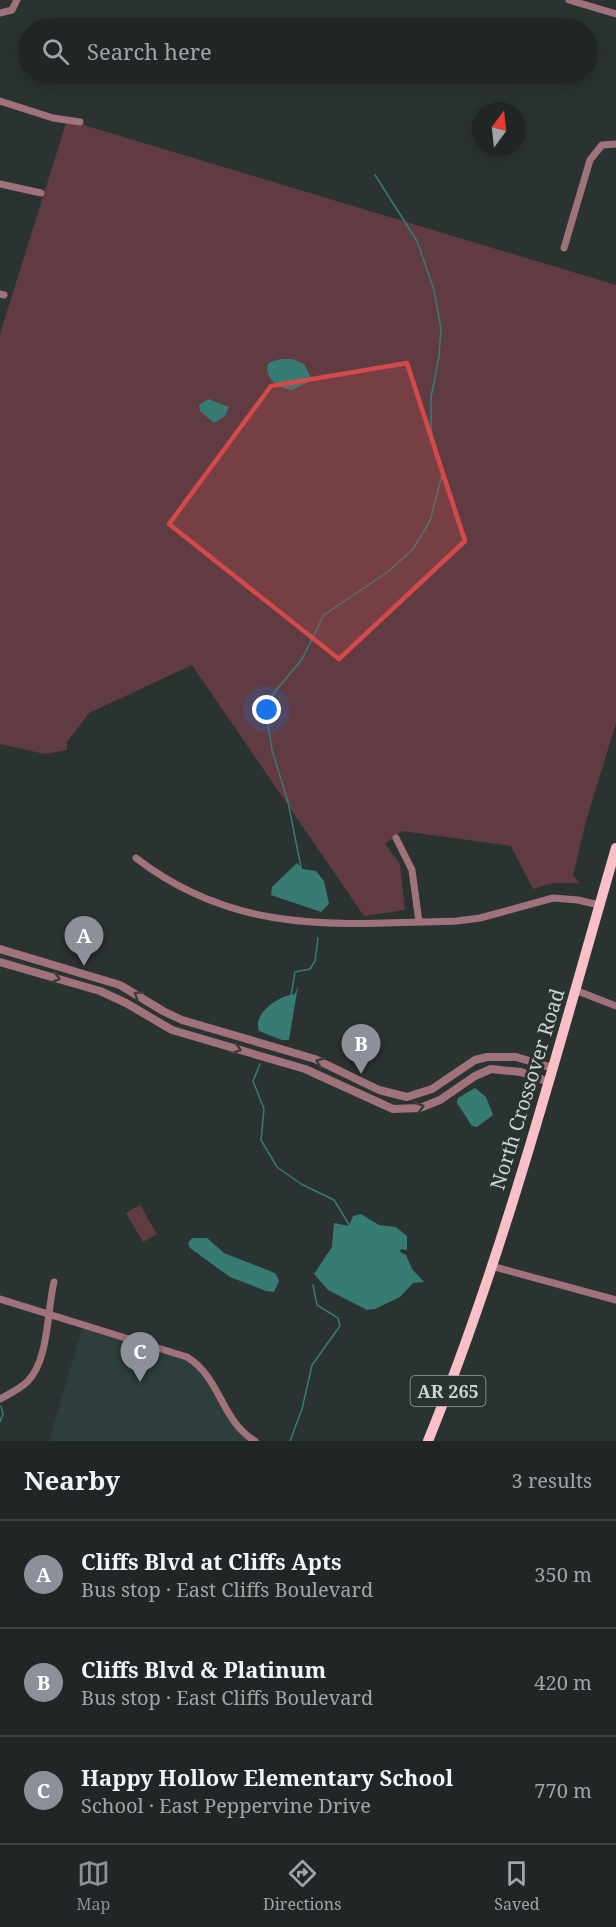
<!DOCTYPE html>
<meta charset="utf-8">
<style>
body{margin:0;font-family:"Noto Serif",serif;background:#2d3232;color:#f1f3f6}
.compass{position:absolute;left:472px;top:102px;width:54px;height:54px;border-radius:50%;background:#202626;box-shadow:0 3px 15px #0003;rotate:15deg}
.you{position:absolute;left:267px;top:710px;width:21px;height:21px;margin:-15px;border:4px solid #fff;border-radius:50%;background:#1a73e8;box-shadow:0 0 0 9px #1a73e833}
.badge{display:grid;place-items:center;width:39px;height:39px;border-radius:50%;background:#8c9099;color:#fff;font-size:20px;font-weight:700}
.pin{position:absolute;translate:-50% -50px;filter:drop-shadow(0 2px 3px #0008)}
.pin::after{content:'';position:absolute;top:32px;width:21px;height:18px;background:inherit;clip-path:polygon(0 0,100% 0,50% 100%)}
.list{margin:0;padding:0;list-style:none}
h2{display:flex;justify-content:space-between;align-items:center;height:78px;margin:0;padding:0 24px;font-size:26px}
h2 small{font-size:20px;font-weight:400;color:#a2a5a7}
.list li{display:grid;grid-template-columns:39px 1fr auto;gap:18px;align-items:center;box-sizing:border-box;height:108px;padding:0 24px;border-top:2px solid #3d4343}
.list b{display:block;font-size:22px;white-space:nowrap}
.list p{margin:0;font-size:20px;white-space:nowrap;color:#a2a5a7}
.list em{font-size:20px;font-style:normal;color:#a2a5a7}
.icon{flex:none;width:33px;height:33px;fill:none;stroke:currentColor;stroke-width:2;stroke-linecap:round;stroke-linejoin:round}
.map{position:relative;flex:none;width:616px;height:1441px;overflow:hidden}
.search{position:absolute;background:#202626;box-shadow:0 3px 15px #0003;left:18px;right:18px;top:18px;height:66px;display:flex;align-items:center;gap:15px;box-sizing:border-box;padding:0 21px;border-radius:33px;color:#a2a5a7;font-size:22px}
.sheet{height:402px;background:#202626}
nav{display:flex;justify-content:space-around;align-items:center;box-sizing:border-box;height:84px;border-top:2px solid #3d4343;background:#202626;font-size:16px;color:#a2a5a7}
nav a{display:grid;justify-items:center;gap:3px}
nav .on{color:#8c9099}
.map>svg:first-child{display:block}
.built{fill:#2d3e3c}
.green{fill:#603c42}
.water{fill:#377b75}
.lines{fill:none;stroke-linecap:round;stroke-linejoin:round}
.stream{stroke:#377b75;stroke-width:1.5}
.minor{stroke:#a0737a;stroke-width:7}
.tertiary{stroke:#a0737a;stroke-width:8}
.primary{stroke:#f9c0c8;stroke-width:10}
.oneway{stroke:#3d3d3d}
.marked{fill:#d44a4a;fill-opacity:0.2;stroke:#d44a4a;stroke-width:4.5;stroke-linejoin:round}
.labels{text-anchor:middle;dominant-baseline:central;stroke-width:6;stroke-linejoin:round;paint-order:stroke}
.shield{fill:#2b3332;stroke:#9da4a3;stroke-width:1.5}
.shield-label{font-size:18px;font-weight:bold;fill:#ced4d3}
.street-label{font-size:20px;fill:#ced4d3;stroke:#2b3332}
</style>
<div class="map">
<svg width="616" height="1441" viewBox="0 0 616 1441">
<rect width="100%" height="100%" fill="#2b3332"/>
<!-- built -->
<path class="built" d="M 83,1325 L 197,1363 L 227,1412 L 255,1441 L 49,1441 Z"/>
<!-- green -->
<path class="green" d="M 67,120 L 616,285 L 616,723 L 586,821 L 573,875 L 579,883 L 553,883 L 533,889 L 511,846 L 402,831 L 385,844 L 400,864 L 405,910 L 364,916 L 192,665 L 89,713 L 67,742 L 67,750 L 45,754 L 0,744 L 0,334 Z
M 140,1205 L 157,1234 L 143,1242 L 126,1213 Z"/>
<!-- water -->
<path class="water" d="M 281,359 L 292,359 L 304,364 L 312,380 L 292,390 C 278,388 267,381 267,366 L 270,362 Z
M 208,399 L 229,407 L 225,416 L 214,423 L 200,411 L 199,405 Z
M 297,863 L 303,869 L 316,871 L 324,881 L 329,904 L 321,912 L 271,895 L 272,887 Z
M 298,986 L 289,1040 L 282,1040 L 259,1031 C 252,1013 280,995 295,994 Z
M 475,1088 L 486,1097 L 493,1115 L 477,1127 L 472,1126 L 457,1103 L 458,1098 Z
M 361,1214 L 379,1225 L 396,1227 L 407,1236 L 407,1250 L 401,1249 L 400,1252 L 406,1255 L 412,1269 L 424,1282 L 413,1283 L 400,1297 L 375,1309 L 367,1310 L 328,1290 L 314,1274 L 332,1247 L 334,1223 L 349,1226 L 353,1216 Z
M 192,1238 L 207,1238 L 224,1253 L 270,1271 L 276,1274 L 279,1281 L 274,1292 L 266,1291 L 230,1277 L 190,1248 L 188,1243 Z"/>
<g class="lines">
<!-- stream -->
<path class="stream" d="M 301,867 L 288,802 L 272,750 L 268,725 L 271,704 L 274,693 L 302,659 L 324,615 L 389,571 L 413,549 L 430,521 L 442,475 L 431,430 L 431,397 L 439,357 L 441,329 L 434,290 L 417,241 L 375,175
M 291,996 L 295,972 L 310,969 L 315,961 L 318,938
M 260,1064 L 253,1081 L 264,1109 L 261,1140 L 277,1167 L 301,1184 L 334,1200 L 350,1226
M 0,1422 L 3,1414 L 1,1406
M 290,1441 L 302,1409 L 312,1365 L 340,1326 L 338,1318 L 317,1305 L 313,1285"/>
<!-- minor -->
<path class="minor" d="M 569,0 L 616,14
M 0,13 L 12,10 L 17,0
M 0,101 L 53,118 L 80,122
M 0,184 L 41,193
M 564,248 L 590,160 L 602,145 L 616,144
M 0,294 L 4,295
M 396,838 L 412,870 L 419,922
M 136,858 C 237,936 338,924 457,921 L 480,918 L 553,898 L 578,900 L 599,905
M 575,990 L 616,1006
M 491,1266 L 616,1300
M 0,1299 L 187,1357 C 221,1378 221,1421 255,1441
M 0,1399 C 9,1394 20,1389 28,1381 C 49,1359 47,1311 54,1282"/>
<!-- tertiary -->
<path class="tertiary" d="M 0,949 L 120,985 L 163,1011 L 182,1020 L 315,1059 L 379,1090 L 407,1097 L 432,1089 L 475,1060 L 487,1057 L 516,1057 L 553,1068
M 0,962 L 100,991 L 126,1003 L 172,1030 L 305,1069 L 393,1109 L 420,1108 L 440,1100 L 475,1076 L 491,1069 L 521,1072 L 549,1082"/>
<!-- primary -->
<path class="primary" d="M 428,1441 C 506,1249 558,1047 616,848"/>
</g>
<!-- one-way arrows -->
<defs><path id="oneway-chevron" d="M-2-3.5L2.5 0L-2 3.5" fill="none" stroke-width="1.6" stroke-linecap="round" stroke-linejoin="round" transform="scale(1.5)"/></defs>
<g class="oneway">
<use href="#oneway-chevron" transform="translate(56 978) rotate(16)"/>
<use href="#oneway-chevron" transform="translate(138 995) rotate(-148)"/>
<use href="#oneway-chevron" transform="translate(237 1049) rotate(16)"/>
<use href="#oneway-chevron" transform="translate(320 1062) rotate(-158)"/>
<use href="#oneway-chevron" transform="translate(420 1107) rotate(-14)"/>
</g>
<!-- marked area -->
<path class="marked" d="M 407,363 L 465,541 L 339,659 L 169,524 L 271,386 Z"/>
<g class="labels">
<!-- shield labels -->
<rect class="shield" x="410.5" y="1376" width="75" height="30" rx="4.5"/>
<g class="shield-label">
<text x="448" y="1391">AR 265</text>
</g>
<!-- street labels -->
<g class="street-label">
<text transform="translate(527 1089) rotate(-73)">North Crossover Road</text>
</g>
</g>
</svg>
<svg class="compass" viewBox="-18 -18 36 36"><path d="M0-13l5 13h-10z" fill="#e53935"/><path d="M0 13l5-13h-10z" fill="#a2a5a7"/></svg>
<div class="you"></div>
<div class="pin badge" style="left:84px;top:966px">A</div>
<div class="pin badge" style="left:361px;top:1074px">B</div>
<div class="pin badge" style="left:140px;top:1382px">C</div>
<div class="search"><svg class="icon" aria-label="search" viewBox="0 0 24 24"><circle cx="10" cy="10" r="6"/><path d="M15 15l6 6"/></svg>Search here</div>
</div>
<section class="sheet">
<h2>Nearby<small>3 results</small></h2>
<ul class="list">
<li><span class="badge">A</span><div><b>Cliffs Blvd at Cliffs Apts</b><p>Bus stop · East Cliffs Boulevard</p></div><em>350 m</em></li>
<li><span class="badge">B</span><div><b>Cliffs Blvd &amp; Platinum</b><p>Bus stop · East Cliffs Boulevard</p></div><em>420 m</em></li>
<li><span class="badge">C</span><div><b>Happy Hollow Elementary School</b><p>School · East Peppervine Drive</p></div><em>770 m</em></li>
</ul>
</section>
<nav>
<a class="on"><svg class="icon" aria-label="map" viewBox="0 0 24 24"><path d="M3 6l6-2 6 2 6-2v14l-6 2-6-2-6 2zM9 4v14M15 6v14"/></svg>Map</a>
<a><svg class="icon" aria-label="directions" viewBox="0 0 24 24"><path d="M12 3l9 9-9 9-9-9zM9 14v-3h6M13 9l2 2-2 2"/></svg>Directions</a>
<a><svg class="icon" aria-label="saved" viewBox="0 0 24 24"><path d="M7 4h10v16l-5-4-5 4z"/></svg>Saved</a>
</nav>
